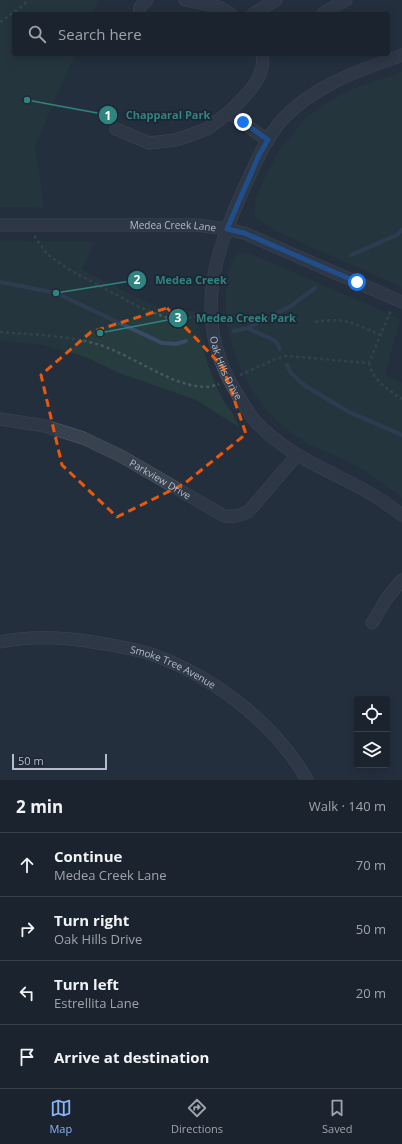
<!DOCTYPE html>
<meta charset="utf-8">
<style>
body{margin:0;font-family:"Open Sans",sans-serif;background:#282f3a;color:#f1f3f6}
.controls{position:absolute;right:12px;bottom:12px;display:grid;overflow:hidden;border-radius:4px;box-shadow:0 2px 10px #0003}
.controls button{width:36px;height:36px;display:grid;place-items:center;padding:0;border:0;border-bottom:1px solid #39404a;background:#1b232e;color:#f1f3f6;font:20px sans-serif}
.scale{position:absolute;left:12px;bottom:10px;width:95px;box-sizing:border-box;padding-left:4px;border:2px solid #b4bcc9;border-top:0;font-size:11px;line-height:14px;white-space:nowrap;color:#b4bcc9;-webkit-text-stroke:3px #1d2633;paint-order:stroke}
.stop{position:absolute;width:12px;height:12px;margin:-9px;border:3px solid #1a73e8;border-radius:50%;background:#fff}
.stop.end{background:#1a73e8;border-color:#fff;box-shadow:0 1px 4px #0008}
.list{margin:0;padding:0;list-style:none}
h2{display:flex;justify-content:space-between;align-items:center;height:52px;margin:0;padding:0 16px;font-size:17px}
h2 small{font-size:13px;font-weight:400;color:#a0a4aa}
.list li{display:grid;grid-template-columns:26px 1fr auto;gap:12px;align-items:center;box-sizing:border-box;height:64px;padding:0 16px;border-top:1px solid #39404a}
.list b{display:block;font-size:15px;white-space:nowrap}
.list p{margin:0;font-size:13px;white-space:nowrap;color:#a0a4aa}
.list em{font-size:13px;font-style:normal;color:#a0a4aa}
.icon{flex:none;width:22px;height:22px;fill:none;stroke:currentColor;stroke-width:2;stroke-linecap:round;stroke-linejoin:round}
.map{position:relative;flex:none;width:402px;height:780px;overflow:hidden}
.search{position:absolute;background:#1b232e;box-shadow:0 2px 10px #0003;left:12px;right:12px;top:12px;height:44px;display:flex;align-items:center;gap:10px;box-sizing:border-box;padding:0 14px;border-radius:4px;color:#a0a4aa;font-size:15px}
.sheet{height:308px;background:#1b232e}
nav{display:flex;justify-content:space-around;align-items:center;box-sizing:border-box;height:56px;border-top:1px solid #39404a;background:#1b232e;font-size:11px;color:#a0a4aa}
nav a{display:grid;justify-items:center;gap:2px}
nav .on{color:#8ab4f8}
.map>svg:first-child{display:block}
.green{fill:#263c3f}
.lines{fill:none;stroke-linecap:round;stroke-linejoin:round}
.stream{stroke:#394c67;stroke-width:4}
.street-casing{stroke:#565f6c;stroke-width:13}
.path{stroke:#44595c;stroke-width:2.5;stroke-dasharray:3 3;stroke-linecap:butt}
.street{stroke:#38414e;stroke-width:12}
.route{stroke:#1a73e8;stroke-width:5}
.marked{fill:none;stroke:#e8590c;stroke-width:3;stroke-dasharray:8 5;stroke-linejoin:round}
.labels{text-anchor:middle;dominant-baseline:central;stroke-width:3.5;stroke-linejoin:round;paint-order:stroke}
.street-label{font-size:10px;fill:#b4bcc9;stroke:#1d2633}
.leader{fill:none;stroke:#308480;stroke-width:1.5}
.callout-dot{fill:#308480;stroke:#1d2633;stroke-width:1.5}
.mark-label{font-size:12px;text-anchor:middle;font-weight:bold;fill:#fff}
.callout-label{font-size:11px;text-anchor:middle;font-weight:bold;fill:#308480;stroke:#1d2633;stroke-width:3.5;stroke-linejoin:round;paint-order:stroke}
</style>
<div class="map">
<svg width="402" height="780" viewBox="0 0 402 780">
<rect width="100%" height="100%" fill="#242f3e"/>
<!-- green -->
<path class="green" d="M 0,0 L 98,0 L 92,14 L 14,14 L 14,54 L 75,54 L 35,146 L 44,209 L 35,207 L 0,207 Z
M 402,72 L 402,287 L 280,233 L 257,219 L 254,212 L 257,196 L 266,175 L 280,149 L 305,119 L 328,102 L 352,89 Z
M 0,241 L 94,242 L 82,270 L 167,312 L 197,311 C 200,342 208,370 222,398 C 228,409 235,413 239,427 L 196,400 L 119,373 L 83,356 L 39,344 L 0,341 Z
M 247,253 L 261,258 L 400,319 L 385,375 L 402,383 L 402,498 C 388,487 373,475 357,466 C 343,458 327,453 313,446 C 268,422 242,385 230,336 C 225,317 223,286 230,267 C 232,263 235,258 238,254 Z"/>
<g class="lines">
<!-- stream -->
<path class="stream" d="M 351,255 L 397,235 L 402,230
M 0,282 L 56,293 L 162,343 L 176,344 L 186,341
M 247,328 L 291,306 L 315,288
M 234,331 L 247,328 L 272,339 L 277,343 L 280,349
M 287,365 L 291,373 L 304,385 L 349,412 L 402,435"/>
<!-- street casing -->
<g class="street-casing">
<g id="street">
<path d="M 185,0 L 219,7 L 231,14"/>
<path d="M 139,14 L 140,7 L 147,0"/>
<path d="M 253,14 L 276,0"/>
<path d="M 322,14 L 346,0"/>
<path id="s1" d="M 402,55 C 358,71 314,85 282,120 C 265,139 255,165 244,188 C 214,255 193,317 233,387 C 240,399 247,411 256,422 C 288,457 333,471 373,495 C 383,501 392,508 402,515"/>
<path d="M 229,112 C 244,97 267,78 262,54"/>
<path d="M 116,129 L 149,143 L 176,140 L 207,129 L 229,112 L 268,141"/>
<path id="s2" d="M 0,225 L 196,225 L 227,229 L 244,233 L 402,302"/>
<path id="s3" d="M 0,419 L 45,426 L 83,438 L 121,456 L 224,516 C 234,517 240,516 249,511 L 297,455"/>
<path d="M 372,623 L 387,598 L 402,580"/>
<path id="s4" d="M 0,642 C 33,635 66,637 99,643 C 121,647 143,650 164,659 C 220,682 277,726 307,780"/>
</g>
</g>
<!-- path -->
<path class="path" d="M 0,22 L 21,7 L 28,0
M 36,236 L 35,237 L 47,254 L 68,269 L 139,307 L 165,317 L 178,319 L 199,316
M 315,322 C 345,317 353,323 380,335
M 0,332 C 34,335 70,335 103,346 C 127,355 149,369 172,379 C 188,385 203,390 219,384
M 369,363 C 372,380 389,390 402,399
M 240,375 L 276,359 L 286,356 L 369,363 L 391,310"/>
<!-- street -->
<use href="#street" class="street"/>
</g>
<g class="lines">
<!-- route -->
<path class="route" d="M 243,122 L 268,140 L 259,155 L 227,229 L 244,233 L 357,282"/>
</g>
<!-- marked area -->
<path d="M0 0H402V780H0ZM 167,308 L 223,367 L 246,434 L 184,484 L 117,517 L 62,465 L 41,375 L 91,332 Z" fill="#242f3e" fill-opacity=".55" fill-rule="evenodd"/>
<path class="marked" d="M 167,308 L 223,367 L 246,434 L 184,484 L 117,517 L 62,465 L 41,375 L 91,332 Z"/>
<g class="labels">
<!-- street labels -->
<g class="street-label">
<text stroke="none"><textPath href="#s2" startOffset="173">Medea Creek Lane</textPath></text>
<text stroke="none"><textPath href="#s1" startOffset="404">Oak Hills Drive</textPath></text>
<text stroke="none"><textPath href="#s3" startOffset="173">Parkview Drive</textPath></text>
<text stroke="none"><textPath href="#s4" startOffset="178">Smoke Tree Avenue</textPath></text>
</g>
</g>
<!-- callouts -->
<path class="leader" d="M27 100L108 115M56 293L137 280M100 333L178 318"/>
<g class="callout-dot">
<circle cx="27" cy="100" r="4"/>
<circle cx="56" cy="293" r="4"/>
<circle cx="100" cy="333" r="4"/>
<circle cx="108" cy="115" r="10"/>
<circle cx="137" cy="280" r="10"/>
<circle cx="178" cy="318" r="10"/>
</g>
<g class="mark-label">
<text x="108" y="120">1</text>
<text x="137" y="284">2</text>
<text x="178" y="322">3</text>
</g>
<g class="callout-label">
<text x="168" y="119">Chapparal Park</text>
<text x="191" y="284">Medea Creek</text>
<text x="246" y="322">Medea Creek Park</text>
</g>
</svg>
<div class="controls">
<button><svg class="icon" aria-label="locate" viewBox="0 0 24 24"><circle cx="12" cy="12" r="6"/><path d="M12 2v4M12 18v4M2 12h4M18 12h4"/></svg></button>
<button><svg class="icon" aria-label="layers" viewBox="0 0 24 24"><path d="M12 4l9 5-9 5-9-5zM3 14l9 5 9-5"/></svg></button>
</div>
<div class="scale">50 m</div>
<div class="stop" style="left:357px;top:282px"></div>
<div class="stop end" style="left:243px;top:122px"></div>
<div class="search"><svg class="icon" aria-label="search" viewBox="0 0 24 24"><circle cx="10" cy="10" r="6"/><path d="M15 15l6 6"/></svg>Search here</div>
</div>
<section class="sheet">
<h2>2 min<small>Walk · 140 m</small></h2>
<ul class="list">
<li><svg class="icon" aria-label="ahead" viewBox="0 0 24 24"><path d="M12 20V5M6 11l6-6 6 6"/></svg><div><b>Continue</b><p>Medea Creek Lane</p></div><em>70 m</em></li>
<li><svg class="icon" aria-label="right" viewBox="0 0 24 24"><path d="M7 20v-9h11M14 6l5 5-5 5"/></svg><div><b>Turn right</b><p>Oak Hills Drive</p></div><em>50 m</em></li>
<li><svg class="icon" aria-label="left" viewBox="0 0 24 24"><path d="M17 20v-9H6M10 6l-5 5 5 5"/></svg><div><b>Turn left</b><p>Estrellita Lane</p></div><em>20 m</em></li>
<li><svg class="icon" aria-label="arrive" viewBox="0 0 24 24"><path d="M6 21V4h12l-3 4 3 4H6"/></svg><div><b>Arrive at destination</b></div></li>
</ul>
</section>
<nav>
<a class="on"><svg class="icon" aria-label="map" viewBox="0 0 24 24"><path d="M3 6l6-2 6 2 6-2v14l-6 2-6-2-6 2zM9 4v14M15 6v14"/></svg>Map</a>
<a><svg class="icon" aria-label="directions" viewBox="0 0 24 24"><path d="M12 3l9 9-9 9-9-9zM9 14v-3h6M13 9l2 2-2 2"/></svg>Directions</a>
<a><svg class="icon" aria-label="saved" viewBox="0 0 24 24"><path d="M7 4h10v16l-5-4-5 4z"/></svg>Saved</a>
</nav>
